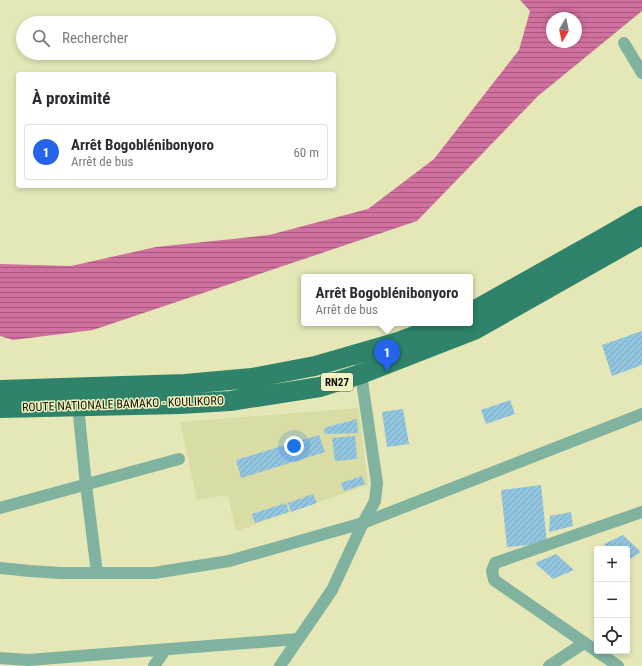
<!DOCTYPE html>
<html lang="fr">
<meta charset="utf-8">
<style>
body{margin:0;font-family:"Roboto Condensed",sans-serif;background:#f7f7f7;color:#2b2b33}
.controls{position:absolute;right:12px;bottom:12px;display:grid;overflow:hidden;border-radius:4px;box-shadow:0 2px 6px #0003}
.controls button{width:36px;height:36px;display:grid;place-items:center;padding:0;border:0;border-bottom:1px solid #e1e1e2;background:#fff;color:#2b2b33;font:20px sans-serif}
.compass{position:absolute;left:546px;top:12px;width:36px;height:36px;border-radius:50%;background:#fff;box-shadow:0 2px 6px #0003;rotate:189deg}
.you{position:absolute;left:294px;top:446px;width:14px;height:14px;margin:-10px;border:3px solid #fff;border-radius:50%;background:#1a73e8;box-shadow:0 0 0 6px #1a73e833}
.badge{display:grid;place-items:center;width:26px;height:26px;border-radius:50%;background:#2563eb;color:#fff;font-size:13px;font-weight:700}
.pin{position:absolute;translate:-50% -33px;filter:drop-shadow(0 1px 2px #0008)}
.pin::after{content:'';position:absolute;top:21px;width:14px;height:12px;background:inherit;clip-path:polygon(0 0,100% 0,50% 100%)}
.popup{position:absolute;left:301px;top:274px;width:172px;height:52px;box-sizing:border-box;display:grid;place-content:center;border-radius:4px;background:#fff;filter:drop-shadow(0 1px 3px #0005);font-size:13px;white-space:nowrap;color:#7c7c81}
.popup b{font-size:15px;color:#2b2b33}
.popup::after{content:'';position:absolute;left:50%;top:100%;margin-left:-8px;border:8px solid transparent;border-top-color:#fff}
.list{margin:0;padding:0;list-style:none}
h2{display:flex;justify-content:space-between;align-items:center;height:52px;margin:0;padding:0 16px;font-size:17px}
h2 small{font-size:13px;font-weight:400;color:#7c7c81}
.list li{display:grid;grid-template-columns:26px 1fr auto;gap:12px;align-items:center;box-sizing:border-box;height:56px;margin:0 8px 8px;padding:0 8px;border:1px solid #e1e1e2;border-radius:4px}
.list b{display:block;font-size:15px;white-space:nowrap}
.list p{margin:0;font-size:13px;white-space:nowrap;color:#7c7c81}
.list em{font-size:13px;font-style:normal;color:#7c7c81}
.icon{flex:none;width:22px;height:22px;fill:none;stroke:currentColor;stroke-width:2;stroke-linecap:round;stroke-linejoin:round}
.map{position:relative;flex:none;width:642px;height:666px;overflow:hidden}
.search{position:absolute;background:#fff;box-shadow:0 2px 6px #0003;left:16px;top:16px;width:320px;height:44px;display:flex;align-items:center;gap:10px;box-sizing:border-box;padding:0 14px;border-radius:22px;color:#7c7c81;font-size:15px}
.panel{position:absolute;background:#fff;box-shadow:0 2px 6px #0003;left:16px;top:72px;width:320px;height:116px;border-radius:4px}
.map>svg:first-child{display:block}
.built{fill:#d9dca4}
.water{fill:url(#water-rules);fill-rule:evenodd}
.building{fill:url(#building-hatch)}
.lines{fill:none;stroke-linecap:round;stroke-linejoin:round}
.minor{stroke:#80b2a0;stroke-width:12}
.primary{stroke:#2e836a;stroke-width:20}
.labels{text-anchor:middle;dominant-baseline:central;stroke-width:3;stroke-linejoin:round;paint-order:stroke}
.shield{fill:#f2f5c3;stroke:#53543b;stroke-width:1}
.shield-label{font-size:11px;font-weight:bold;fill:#0f0f01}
.street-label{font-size:12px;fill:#0f0f01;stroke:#f2f5c3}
</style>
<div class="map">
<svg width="642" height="666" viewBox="0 0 642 666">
<defs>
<pattern id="water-rules" width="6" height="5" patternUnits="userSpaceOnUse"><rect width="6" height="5" fill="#d0709f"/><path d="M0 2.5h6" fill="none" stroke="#a75a7f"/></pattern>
<pattern id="building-hatch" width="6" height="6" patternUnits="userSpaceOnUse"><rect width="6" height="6" fill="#92c5df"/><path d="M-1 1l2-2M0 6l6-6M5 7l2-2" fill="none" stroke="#7da8be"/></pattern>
</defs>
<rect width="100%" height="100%" fill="#e5e8b6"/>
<!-- built -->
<path class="built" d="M 359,408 L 368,485 L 236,531 L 228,495 L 197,500 L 180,422 Z"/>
<!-- water -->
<path class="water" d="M 520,0 L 642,0 L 642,11 L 538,96 L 417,221 L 93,330 L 13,340 L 0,336 L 0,264 L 71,266 L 156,247 L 269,235 L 368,209 L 434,159 L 519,50 L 530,11 ZM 552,18 L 576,18 L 576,42 L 552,42 Z"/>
<!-- building -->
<path class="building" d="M 642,331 L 642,365 L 612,376 L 602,345 Z
M 510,400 L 515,414 L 486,424 L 481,410 Z
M 403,409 L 409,444 L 387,447 L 382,412 Z
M 357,419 L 358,433 L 325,434 L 324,428 Z
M 319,435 L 325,452 L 241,478 L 236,460 Z
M 355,436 L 357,459 L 335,461 L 332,438 Z
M 362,476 L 365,484 L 344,491 L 341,483 Z
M 541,485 L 547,543 L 507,547 L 501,490 Z
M 313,494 L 317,503 L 291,512 L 288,503 Z
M 286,503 L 289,512 L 255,523 L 252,514 Z
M 571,512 L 573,526 L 549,532 L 550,516 Z
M 623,535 L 641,552 L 627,561 L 627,549 L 608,549 L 604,544 Z
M 556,554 L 574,570 L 553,579 L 535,563 Z"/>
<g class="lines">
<!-- minor -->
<path class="minor" d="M 624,43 L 642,73
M 78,406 L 86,485 L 97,573
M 0,508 L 179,459
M 0,568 L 30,571 L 61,573 L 154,573 L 229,561 L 363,523 L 642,414
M 0,658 L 28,660 L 298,639
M 154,666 L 165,650
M 280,666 L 332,590 L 363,523 L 375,501 L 377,483 L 360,368
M 549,666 L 584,643
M 618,666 L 494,580 L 492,571 L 495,563 L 642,512"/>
<!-- primary -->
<path class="primary" d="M 470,313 L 602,239 L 642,216
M 0,390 L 185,384 L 252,378 L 315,366 L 398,342 L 448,323
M 0,408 L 180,404 L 230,401 L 320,387 L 361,374 L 474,330 L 642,235"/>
</g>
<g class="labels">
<!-- shield labels -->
<rect class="shield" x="321" y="373" width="32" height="18" rx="3"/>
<g class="shield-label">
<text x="337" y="382">RN27</text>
</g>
<!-- street labels -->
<g class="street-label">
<text transform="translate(123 404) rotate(-2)">ROUTE NATIONALE BAMAKO - KOULIKORO</text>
</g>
</g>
</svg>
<div class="controls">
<button>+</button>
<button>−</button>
<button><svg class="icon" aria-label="locate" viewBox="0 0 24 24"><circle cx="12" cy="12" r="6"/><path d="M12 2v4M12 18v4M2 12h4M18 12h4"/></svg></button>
</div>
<svg class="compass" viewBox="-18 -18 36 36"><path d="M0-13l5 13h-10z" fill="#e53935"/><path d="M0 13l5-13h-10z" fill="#7c7c81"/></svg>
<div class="you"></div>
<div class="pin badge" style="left:387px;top:372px">1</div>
<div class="popup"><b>Arrêt Bogoblénibonyoro</b>Arrêt de bus</div>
<div class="search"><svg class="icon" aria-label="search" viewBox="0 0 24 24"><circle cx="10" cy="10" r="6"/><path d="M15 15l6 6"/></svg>Rechercher</div>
<section class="panel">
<h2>À proximité<small></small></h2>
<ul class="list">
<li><span class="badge">1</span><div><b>Arrêt Bogoblénibonyoro</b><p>Arrêt de bus</p></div><em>60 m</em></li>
</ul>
</section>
</div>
